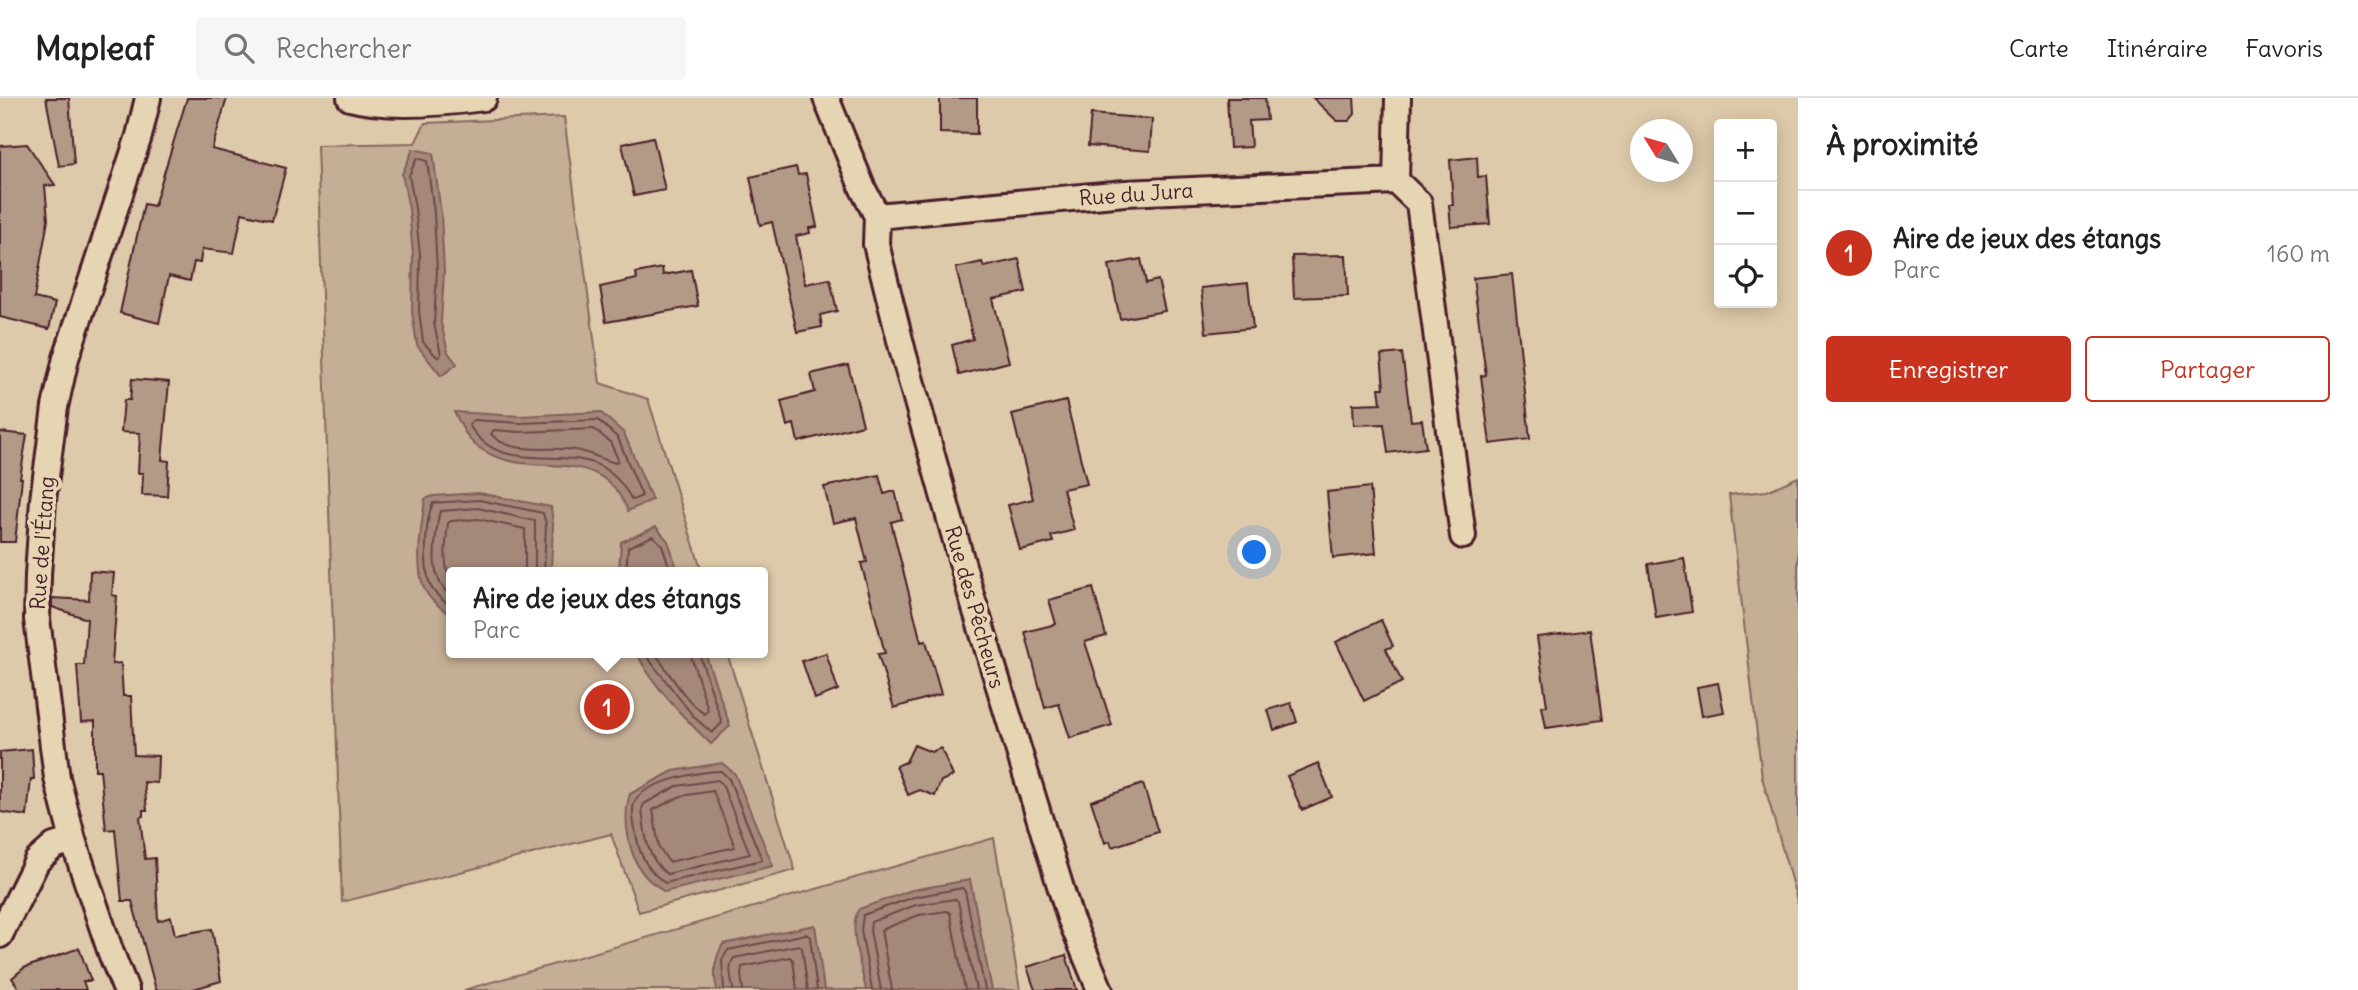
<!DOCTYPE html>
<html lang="fr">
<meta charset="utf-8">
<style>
body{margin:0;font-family:Delius,sans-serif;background:#f6f6f6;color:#202124}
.controls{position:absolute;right:21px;top:21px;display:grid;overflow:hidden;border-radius:7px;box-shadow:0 4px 18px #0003}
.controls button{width:63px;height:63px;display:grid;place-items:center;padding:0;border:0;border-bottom:2px solid #e0e0e0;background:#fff;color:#202124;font:35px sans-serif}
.compass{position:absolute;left:1630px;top:21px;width:63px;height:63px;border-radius:50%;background:#fff;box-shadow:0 4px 18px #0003;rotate:307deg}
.you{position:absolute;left:1255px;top:455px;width:24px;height:24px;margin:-18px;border:5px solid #fff;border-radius:50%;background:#1a73e8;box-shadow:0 0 0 10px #1a73e833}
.badge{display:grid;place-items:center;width:46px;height:46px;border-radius:50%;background:#c8321e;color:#fff;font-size:23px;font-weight:700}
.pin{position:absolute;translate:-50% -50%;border:4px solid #fff;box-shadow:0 2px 7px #0006}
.popup{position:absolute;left:446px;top:469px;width:322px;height:91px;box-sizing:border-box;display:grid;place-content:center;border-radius:7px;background:#fff;filter:drop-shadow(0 2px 5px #0005);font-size:23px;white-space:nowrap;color:#757577}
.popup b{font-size:26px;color:#202124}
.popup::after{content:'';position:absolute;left:50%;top:100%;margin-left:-14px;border:14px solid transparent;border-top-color:#fff}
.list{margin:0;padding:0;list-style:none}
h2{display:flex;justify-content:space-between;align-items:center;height:91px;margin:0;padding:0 28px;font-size:30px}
h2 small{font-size:23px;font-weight:400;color:#757577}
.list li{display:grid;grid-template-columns:46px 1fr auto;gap:21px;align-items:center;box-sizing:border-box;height:126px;padding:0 28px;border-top:2px solid #e0e0e0}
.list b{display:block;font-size:26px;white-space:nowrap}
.list p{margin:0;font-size:23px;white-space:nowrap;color:#757577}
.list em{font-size:23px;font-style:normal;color:#757577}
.actions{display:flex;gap:14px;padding:21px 28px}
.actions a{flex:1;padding:16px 0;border:2px solid #c8321e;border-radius:7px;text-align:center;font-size:24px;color:#c8321e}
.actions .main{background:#c8321e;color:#fff}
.icon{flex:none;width:38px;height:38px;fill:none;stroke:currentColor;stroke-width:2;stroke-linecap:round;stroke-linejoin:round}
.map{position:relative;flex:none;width:1798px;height:892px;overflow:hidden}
header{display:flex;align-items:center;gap:42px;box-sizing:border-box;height:98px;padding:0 35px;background:#fff;border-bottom:2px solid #e0e0e0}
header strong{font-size:33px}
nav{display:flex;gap:38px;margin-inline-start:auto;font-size:24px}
.search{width:490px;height:63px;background:#f6f6f6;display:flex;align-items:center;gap:18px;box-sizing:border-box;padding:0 24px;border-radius:7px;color:#757577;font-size:26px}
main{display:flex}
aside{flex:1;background:#fff}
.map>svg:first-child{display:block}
.green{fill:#c4ae95;stroke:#876660;stroke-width:2}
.water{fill:#a48879;stroke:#805e5a;stroke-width:2}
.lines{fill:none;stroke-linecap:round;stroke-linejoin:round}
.shore{stroke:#6e494a;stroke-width:2}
.building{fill:#b39a86;stroke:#4a1f2b;stroke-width:2}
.minor-casing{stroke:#4a1f2b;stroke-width:30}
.minor{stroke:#e6d5b2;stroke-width:24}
.labels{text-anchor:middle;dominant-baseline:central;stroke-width:7;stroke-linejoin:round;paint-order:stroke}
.street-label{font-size:21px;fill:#4a1f2b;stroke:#e6d5b2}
</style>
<header>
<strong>Mapleaf</strong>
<div class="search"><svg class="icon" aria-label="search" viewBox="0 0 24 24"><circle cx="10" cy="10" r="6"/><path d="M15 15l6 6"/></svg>Rechercher</div>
<nav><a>Carte</a><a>Itinéraire</a><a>Favoris</a></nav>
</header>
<main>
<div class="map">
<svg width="1798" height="892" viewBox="0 0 1798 892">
<rect width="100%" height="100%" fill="#ddcaaa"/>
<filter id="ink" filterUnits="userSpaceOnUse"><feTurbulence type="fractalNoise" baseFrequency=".0143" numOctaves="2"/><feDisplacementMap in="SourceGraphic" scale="14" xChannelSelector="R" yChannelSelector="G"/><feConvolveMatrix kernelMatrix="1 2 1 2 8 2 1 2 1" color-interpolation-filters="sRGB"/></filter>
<g filter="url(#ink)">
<!-- green -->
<path class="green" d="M 564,19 L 600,285 L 648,301 L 702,474 L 451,474 L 451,555 L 727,555 L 795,772 L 639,814 L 611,736 L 342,804 L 317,47 L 415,45 L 425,25 Z
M 1798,379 L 1798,806 L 1762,679 L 1729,397 L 1767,393 Z
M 994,740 L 1020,892 L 464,892 Z"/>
<!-- water -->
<path class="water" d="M 413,51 L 433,55 L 441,115 L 444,174 L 441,225 L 448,254 L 457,266 L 441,278 L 417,247 L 412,214 L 413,158 L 409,111 L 402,76 Z
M 454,314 L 520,318 L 600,314 L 624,335 L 652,402 L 628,413 C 598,340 531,387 478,349 C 467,342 461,326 454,314 Z
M 479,395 L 551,409 L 553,426 L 551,474 L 451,474 L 451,517 C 441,510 429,502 424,490 C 414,465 422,426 425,401 L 433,398 Z
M 656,429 L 668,443 L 678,474 L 619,474 L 621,444 Z
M 637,555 L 705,555 L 730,628 L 711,646 C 687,623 650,585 637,555 Z
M 722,665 L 735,676 L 773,768 L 664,794 C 659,789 652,785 647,780 C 628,760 622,720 630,696 L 673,673 Z
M 970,782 L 992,892 L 866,892 C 862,871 847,829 859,811 L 912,792 Z
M 815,827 L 824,892 L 717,892 C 713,874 714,862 723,846 Z"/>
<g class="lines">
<!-- shore -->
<path class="shore" d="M 417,60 L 427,63 L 434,115 L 437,174 L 434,226 L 441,256 L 438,260 L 423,244 L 419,213 L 420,157 L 415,110 L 409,77 Z
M 473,322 L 520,325 L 598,322 L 618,340 L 642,398 L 632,402 C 626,391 619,381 608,373 C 569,343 503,382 469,327 Z
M 594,331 L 610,344 L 618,361 L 616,365 C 605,363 593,356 580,353 C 553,346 513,360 491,336 L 494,332 L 520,334 Z
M 626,474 L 628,449 L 653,438 L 662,447 L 671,474
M 451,484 C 442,467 446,444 448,425 L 451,423 L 478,421 L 525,431 L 525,474
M 451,498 C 427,480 435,442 439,416 L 441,413 L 478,410 L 535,423 L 535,474
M 451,508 C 443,503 436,498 431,489 C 423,471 425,422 433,405 L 479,402 L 543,415 L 546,426 L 544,474
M 644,555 L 694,619 L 712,635 L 722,625 L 699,555
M 655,555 C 667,572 688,607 705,616 L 708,612 L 690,555
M 721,673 L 729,681 L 762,762 L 665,785 C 649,773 641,761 637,741 C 635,730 630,713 635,703 C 644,684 702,673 721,673 Z
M 718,682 L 722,686 L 750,756 L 667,776 C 646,760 645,736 642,711 L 644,706 L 677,688 Z
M 713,693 L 735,749 L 669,764 L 659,750 L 653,712 L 681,698 Z
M 724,892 L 722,862 L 728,852 L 806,836 L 810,839 L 817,892
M 733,892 C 732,881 727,870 734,860 L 799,847 L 802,850 L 808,892
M 743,892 L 741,876 L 742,869 L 790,859 L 793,862 L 797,892
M 872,892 L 861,833 L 863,817 L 914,799 L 962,790 L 965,793 L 985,892
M 881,892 L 870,832 L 871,824 L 916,807 L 955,801 L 958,803 L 976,892
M 892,892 L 881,832 L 919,817 L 947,813 L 950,815 L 965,892"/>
</g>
<!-- building -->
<path class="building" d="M 46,0 L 69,0 L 74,66 L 59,68 Z
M 187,0 L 227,0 L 212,51 L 286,70 L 272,122 L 242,115 L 234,155 L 202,151 L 200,165 L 194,164 L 190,183 L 169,178 L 159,225 L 120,215 L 144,106 L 154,108 Z
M 940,0 L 977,0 L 977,36 L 940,35 Z
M 1227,0 L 1265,0 L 1267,22 L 1249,23 L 1251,49 L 1230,50 Z
M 1313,0 L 1354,0 L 1355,16 L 1349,23 L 1337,23 Z
M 1091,16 L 1152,21 L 1150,53 L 1088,48 Z
M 653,39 L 665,92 L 634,98 L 622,46 Z
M 27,46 L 55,87 L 45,88 L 48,122 L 34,200 L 55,205 L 49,231 L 0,219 L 0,48 Z
M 1477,59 L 1478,79 L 1486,78 L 1490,126 L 1451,129 L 1449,107 L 1453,107 L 1450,62 Z
M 796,69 L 798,77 L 806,76 L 817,129 L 809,130 L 810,135 L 796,138 L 805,186 L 830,181 L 837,213 L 820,217 L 822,229 L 797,234 L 772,124 L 760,127 L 750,79 Z
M 1346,157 L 1348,198 L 1294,200 L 1292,158 Z
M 1019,161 L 1026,194 L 993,201 L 1009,264 L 959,277 L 952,247 L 973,241 L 956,170 L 982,164 L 984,169 Z
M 1141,161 L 1146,185 L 1158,182 L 1165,213 L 1120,221 L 1109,167 Z
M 662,170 L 663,177 L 691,172 L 698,208 L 606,224 L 600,189 L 637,181 L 636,175 Z
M 1512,176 L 1530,341 L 1490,346 L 1481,278 L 1486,277 L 1473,180 Z
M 1248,185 L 1253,230 L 1206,235 L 1201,190 Z
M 1402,255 L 1411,323 L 1422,322 L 1426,350 L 1388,355 L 1384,326 L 1354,327 L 1353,306 L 1381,305 L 1379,290 L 1384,290 L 1381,257 Z
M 848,267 L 863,327 L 798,344 L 794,326 L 787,328 L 781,303 L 815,294 L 811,276 Z
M 132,281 L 169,284 L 162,362 L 169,363 L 167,398 L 142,397 L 143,375 L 138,375 L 140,335 L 121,334 L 124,302 L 130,302 Z
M 1066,303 L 1087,386 L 1063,391 L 1074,432 L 1051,438 L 1053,444 L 1020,452 L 1008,407 L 1033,401 L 1012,316 Z
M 0,334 L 27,337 L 20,380 L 22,380 L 15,444 L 0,444 Z
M 879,377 L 884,396 L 895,393 L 902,421 L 891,424 L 921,544 L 926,543 L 941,596 L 894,610 L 878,556 L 885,555 L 861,465 L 867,464 L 856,420 L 833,425 L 824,389 Z
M 1370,389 L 1376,455 L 1333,460 L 1327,394 Z
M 1684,460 L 1692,514 L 1656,520 L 1648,466 Z
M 90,473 L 114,475 L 112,497 L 117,498 L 112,566 L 121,565 L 123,598 L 131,598 L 134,657 L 158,658 L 157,685 L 144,684 L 147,712 L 143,712 L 143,718 L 140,719 L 145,761 L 155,760 L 158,823 L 171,819 L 175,837 L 212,831 L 221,883 L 190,892 L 156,892 L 132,803 L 122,803 L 115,731 L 106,732 L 100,672 L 95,672 L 95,623 L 81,624 L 77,567 L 84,567 L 87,521 L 52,509 L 52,500 L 89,502 Z
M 1093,490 L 1106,538 L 1085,544 L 1112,627 L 1070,640 L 1059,606 L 1045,610 L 1025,534 L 1056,526 L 1049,502 Z
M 1381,522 L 1393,548 L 1386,551 L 1402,584 L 1364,603 L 1336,544 Z
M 1590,532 L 1602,622 L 1546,630 L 1542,608 L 1547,608 L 1537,539 Z
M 826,555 L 838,592 L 815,601 L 802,563 Z
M 1718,585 L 1724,614 L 1702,618 L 1697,589 Z
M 1291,605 L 1297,624 L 1274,632 L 1268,612 Z
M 914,647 L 931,654 L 941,650 L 953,678 L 941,683 L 935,698 L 920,692 L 908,697 L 896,668 L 906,664 Z
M 32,651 L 34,681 L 31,681 L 27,718 L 0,714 L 0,654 Z
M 1318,665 L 1332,699 L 1302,712 L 1287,678 Z
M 1143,686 L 1158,734 L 1112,749 L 1110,743 L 1105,745 L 1091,703 Z
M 79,850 L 91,883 L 83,883 L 86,892 L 20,892 L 12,880 L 24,870 Z
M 1066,857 L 1077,892 L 1035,892 L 1027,869 Z"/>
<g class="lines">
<!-- minor casing -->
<g class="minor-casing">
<path id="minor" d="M 350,0 C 386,10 446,5 484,0
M 826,0 L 863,91 L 877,118 L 876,146 L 903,254 L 972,500 L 1070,820 L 1100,892
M 1396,83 L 1398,0
M 877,118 L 1125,95 L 1396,83 L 1419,105 L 1463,438
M 0,837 L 37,763 L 54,748 L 73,742
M 126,892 L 111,855 L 73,742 L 57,680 L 37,521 L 38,477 L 43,402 L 55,309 L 66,260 L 139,38 L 148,0"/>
</g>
<!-- minor -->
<use href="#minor" class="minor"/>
</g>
</g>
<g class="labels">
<!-- street labels -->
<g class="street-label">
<text transform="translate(1136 96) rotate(-4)">Rue du Jura</text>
<text transform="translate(42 445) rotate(-86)">Rue de l'Étang</text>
<text transform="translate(975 509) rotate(74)">Rue des Pêcheurs</text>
</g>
</g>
</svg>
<div class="controls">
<button>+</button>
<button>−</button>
<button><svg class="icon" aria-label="locate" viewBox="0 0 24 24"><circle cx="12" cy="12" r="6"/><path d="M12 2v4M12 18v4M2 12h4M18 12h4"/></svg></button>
</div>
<svg class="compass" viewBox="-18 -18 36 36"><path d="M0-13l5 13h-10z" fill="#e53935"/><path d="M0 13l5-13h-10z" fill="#757577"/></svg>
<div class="you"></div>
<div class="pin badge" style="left:607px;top:609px">1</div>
<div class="popup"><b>Aire de jeux des étangs</b>Parc</div>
</div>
<aside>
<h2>À proximité<small></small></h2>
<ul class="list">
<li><span class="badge">1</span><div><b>Aire de jeux des étangs</b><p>Parc</p></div><em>160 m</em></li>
</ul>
<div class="actions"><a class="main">Enregistrer</a><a>Partager</a></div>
</aside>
</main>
